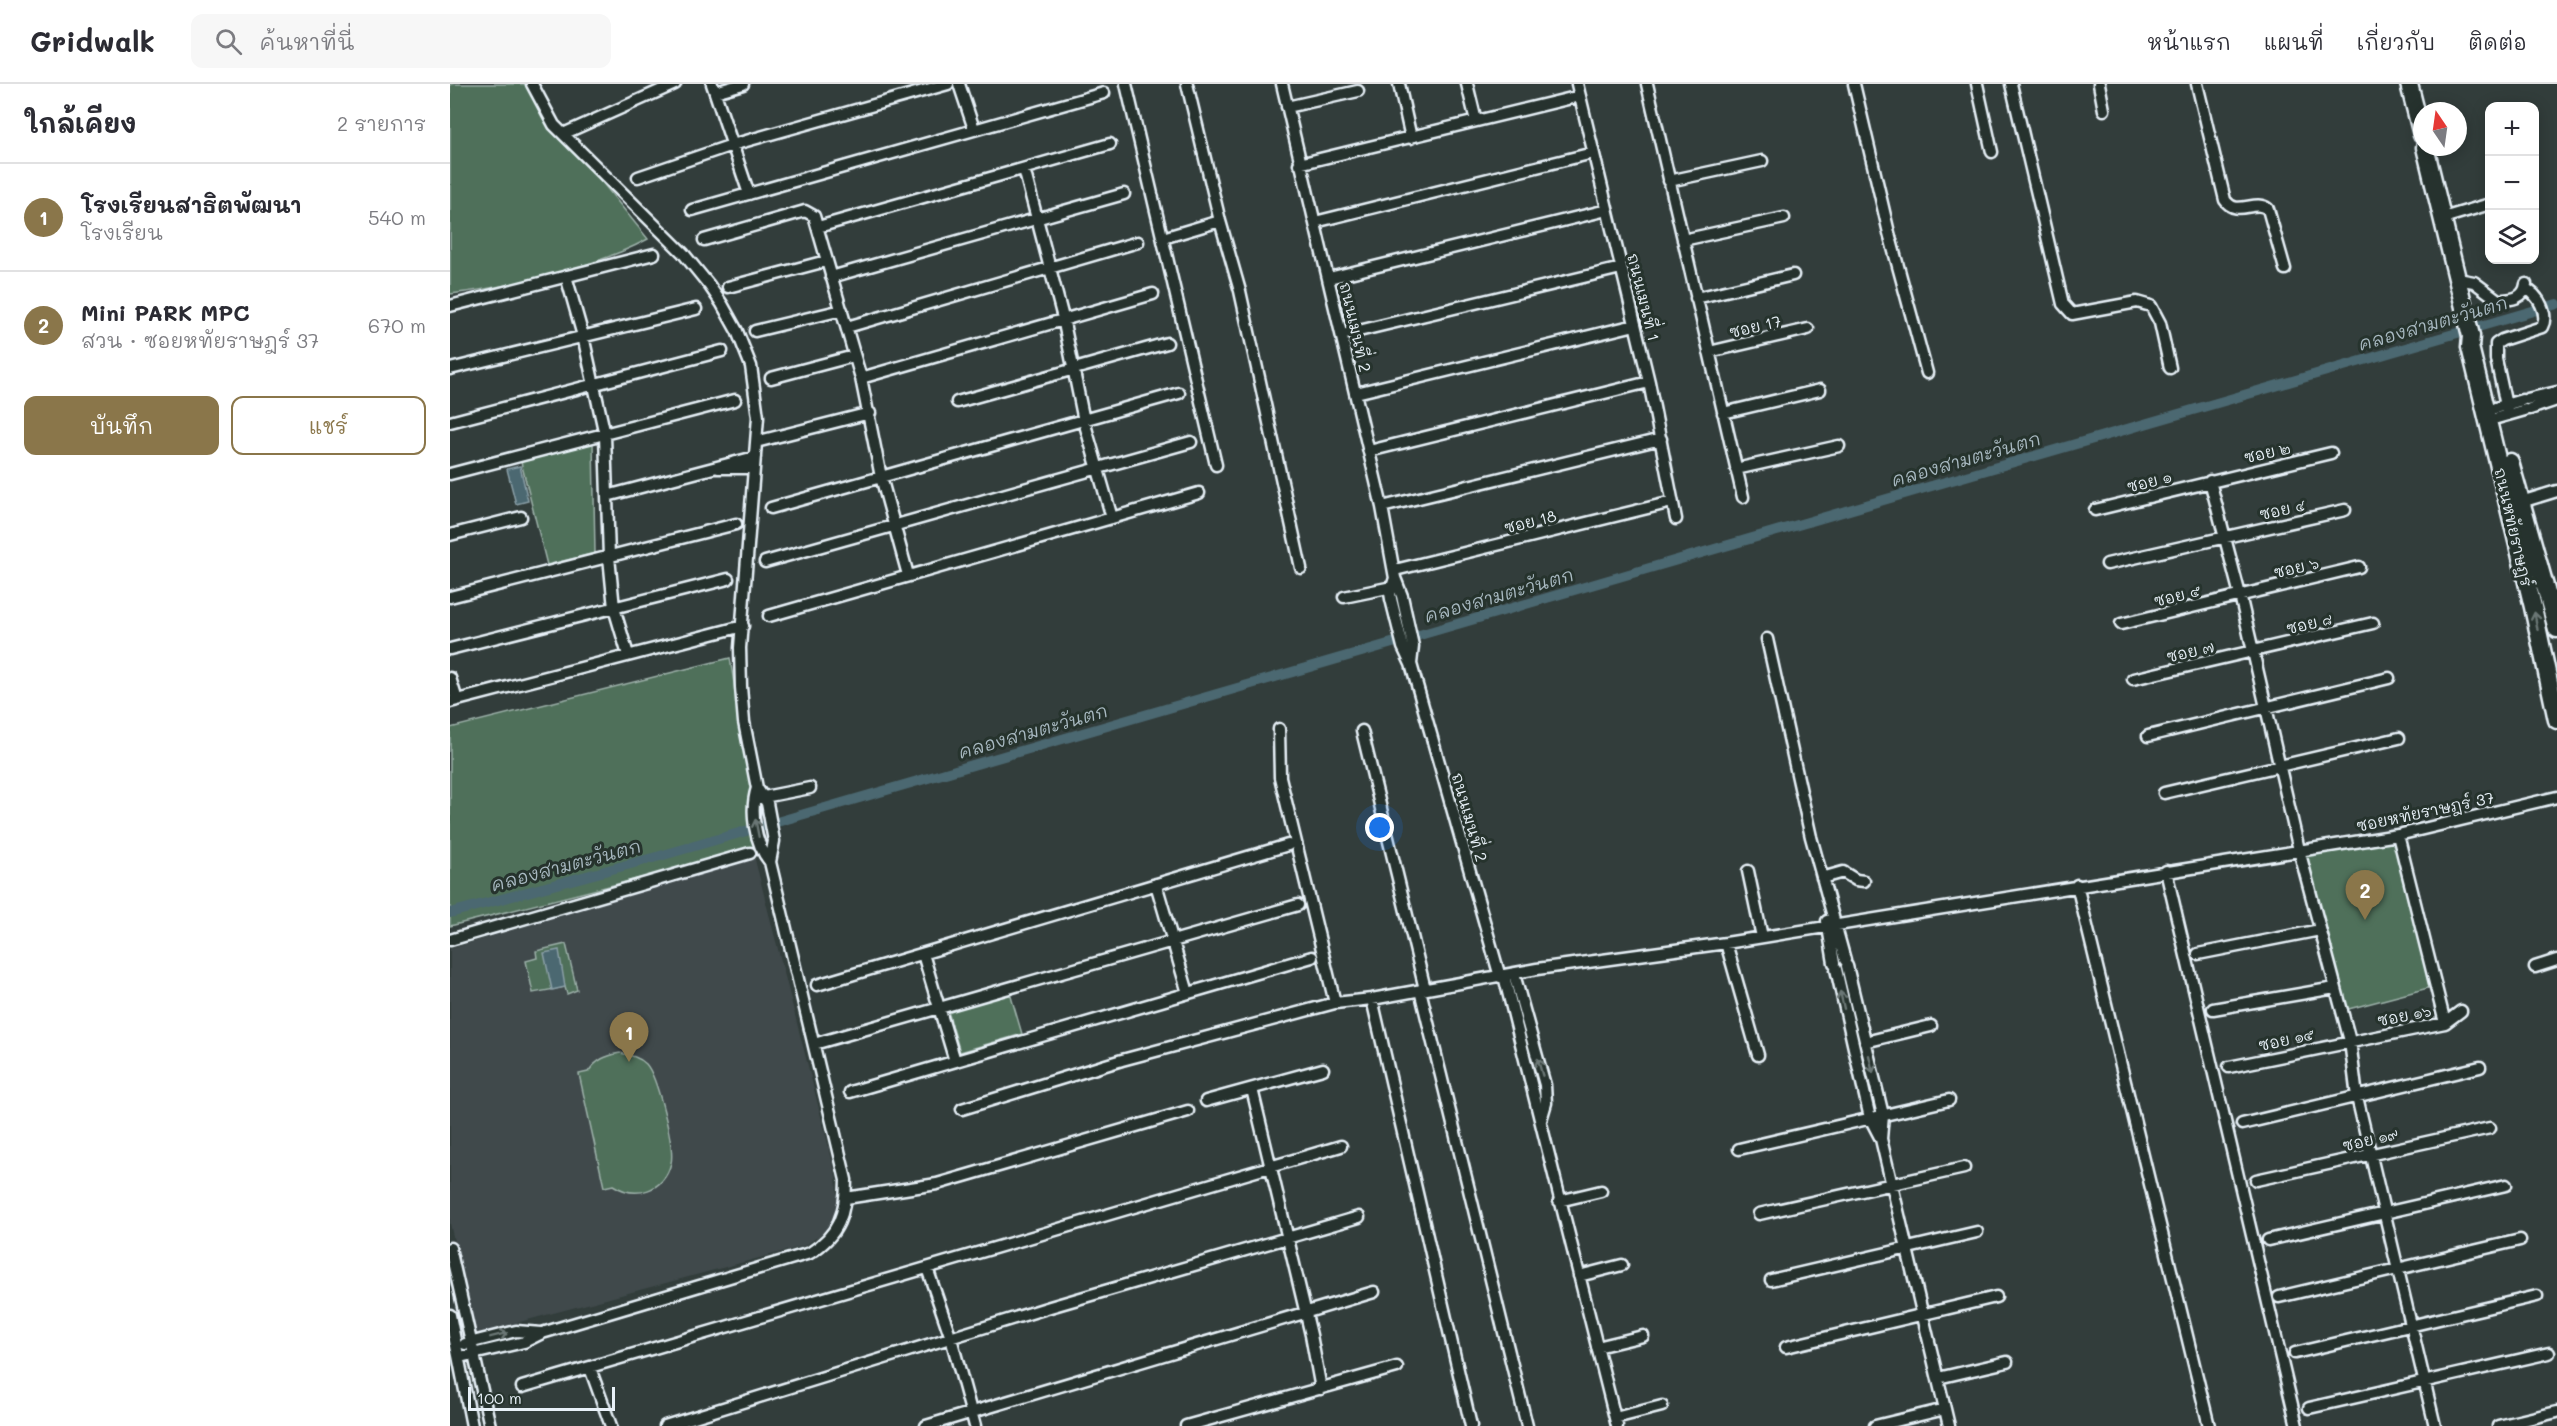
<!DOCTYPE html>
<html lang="th">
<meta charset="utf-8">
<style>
body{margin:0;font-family:Mali,"Playpen Sans Thai",sans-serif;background:#f7f7f7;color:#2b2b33}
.controls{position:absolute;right:18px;top:18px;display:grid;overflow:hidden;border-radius:12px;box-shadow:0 3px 15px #0003}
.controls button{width:54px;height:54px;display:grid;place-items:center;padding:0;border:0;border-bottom:2px solid #e1e1e2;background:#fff;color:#2b2b33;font:30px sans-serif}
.compass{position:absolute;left:1963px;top:18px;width:54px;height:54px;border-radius:50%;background:#fff;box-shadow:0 3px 15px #0003;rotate:347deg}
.scale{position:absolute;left:18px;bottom:15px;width:147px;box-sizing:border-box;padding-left:6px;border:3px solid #e8f1f8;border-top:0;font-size:16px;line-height:21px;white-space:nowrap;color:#e8f1f8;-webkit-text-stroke:4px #26332d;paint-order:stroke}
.you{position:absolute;left:930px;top:744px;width:21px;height:21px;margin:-15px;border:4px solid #fff;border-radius:50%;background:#1a73e8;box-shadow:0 0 0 9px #1a73e833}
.badge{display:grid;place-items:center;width:39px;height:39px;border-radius:50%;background:#8a764a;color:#fff;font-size:20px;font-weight:700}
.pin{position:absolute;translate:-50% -50px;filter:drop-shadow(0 2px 3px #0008)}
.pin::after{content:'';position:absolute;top:32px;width:21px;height:18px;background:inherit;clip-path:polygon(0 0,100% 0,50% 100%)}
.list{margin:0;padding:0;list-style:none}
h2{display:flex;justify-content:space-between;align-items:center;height:78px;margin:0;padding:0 24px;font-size:26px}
h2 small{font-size:20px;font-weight:400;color:#7c7c81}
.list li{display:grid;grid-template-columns:39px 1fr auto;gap:18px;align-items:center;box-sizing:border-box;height:108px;padding:0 24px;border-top:2px solid #e1e1e2}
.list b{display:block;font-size:22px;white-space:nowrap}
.list p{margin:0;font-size:20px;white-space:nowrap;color:#7c7c81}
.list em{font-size:20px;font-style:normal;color:#7c7c81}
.actions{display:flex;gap:12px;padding:18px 24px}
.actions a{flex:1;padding:14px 0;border:2px solid #8a764a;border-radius:12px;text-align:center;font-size:21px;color:#8a764a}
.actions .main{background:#8a764a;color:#fff}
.icon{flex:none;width:33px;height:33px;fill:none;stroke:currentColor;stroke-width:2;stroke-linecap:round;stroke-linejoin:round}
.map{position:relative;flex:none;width:2107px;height:1342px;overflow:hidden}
header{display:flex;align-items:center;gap:36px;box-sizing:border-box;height:84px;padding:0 30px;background:#fff;border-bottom:2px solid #e1e1e2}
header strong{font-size:28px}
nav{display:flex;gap:33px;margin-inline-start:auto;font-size:21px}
.search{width:420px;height:54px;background:#f7f7f7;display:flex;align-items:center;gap:15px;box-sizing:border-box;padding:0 21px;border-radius:12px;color:#7c7c81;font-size:22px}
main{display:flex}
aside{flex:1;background:#fff}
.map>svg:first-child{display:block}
.built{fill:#404a4c}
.green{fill:#50705a;stroke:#9cb0a9;stroke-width:1.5}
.water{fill:#4b6871;stroke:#8a9fa7;stroke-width:1.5}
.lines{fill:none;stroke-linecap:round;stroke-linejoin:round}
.canal{stroke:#4b6871;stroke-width:10}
.street-casing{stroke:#e8f1f8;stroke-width:15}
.secondary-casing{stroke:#e8f1f8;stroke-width:21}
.street{stroke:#26332d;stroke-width:10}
.secondary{stroke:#26332d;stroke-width:16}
.oneway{stroke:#6a7674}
.labels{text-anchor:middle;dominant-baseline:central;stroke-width:6;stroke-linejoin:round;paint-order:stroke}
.street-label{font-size:16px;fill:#e8f1f8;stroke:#26332d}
.water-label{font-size:18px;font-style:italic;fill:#a9bac2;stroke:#26332d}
</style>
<header>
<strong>Gridwalk</strong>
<div class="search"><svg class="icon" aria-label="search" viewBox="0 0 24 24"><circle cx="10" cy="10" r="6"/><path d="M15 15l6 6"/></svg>ค้นหาที่นี่</div>
<nav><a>หน้าแรก</a><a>แผนที่</a><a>เกี่ยวกับ</a><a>ติดต่อ</a></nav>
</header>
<main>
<aside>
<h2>ใกล้เคียง<small>2 รายการ</small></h2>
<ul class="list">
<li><span class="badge">1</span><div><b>โรงเรียนสาธิตพัฒนา</b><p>โรงเรียน</p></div><em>540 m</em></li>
<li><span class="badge">2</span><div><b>Mini PARK MPC</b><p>สวน · ซอยหทัยราษฎร์ 37</p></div><em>670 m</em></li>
</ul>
<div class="actions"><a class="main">บันทึก</a><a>แชร์</a></div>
</aside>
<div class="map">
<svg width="2107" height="1342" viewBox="0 0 2107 1342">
<rect width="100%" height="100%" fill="#323d3b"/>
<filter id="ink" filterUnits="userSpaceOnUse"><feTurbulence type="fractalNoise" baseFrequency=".0167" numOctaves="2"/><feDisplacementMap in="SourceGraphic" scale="12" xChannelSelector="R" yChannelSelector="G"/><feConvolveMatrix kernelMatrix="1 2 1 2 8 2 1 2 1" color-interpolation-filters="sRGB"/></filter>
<g filter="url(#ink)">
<!-- built -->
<path class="built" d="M 304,772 L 386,1091 L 388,1125 L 376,1147 L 354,1162 L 25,1250 L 0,1139 L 0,865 Z"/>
<!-- green -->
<path class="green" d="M 0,0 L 84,0 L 113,50 L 198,155 C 147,183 58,203 0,210 Z
M 143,359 L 145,469 L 97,481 L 71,378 Z
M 280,574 L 310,764 L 0,842 L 0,644 Z
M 1944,751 L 1982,903 L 1887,928 L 1850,769 Z
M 116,860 L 127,906 L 117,910 L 115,903 L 83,909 L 76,877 L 87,874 L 86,867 Z
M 560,909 L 572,950 L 510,968 L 498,927 Z
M 170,969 C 179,971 189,973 196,980 C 207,992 225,1063 221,1079 C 214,1107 186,1116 163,1101 L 154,1103 L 129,990 L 138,988 C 147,975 156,972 170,969 Z"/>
<!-- water -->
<path class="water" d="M 70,382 L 78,417 L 66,420 L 57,385 Z
M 109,866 L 115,903 L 102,906 L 94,869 Z"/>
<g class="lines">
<!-- canal -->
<path class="canal" d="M 0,829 L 210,772 L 2107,220"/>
<!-- street casing -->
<g class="street-casing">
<path id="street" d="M 82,0 L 104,41 L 233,169 L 259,201 L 272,220 L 287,247 L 301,282 L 308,333 L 290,564 L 291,603 L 294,638 L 307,704 L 317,719 L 324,757 L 320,778
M 262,0 L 299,110
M 509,0 L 524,45
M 676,0 L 766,381
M 737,0 L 770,137 L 790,207 L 851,484
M 832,0 L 932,423 L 945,494 L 952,512 L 963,562 L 961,580
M 949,0 L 961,54
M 1017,0 L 1026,37
M 1127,0 L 1199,298 L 1226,435
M 1197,0 L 1293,413
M 1404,0 L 1439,149 L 1477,289
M 1527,0 L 1542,68
M 1561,0 L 1613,220 L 1622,230 L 1687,218 L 1701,222 L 1710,239 L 1720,284
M 1649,0 L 1654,26
M 1747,0 L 1775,116 C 1787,134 1805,114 1818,125 L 1835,185
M 265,8 L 293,0
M 837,23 L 908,7
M 113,50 L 225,0
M 849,80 L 1130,12
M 574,85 L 613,234 L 634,337 L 662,434
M 188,93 L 282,61 L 498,0
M 1219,97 L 1312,77
M 242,126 L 654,9
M 1993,134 L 2040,120
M 865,138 L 1143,69
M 368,143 L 660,60
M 713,154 L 770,137
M 254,156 L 355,127 L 364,132 L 411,294 L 431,393 L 458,491
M 1233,156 L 1334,134
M 116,192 L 133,252 L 155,351 L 159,473 L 164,524 L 178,571
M 381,193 L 674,110
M 879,194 L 1157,126
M 2008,195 L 2024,198 L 2048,216 C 2061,216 2074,215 2076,200
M 278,203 L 376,177
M 1246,214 L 1343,191
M 0,222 L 204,170
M 397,243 L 688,158
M 305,247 L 392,226
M 892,251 L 1171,184
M 1259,268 L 1358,245
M 0,285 L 246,225
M 321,294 L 404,272
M 411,294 L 703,210
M 906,309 L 1185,241
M 2077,315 L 2107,308
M 507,318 L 717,259
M 2045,324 L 2072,316
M 2080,325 L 2107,316
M 1273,329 L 1370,306
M 2058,331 L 2046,275 L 2046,260 L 2052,256 L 2092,243 C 2099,230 2088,210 2076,205
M 2047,334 L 2075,326
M 0,338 L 272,267
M 306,358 L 420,329
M 919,367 L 1199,298
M 268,384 L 304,384
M 1286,385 L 1389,362
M 0,390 L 285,316
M 1760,397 L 1790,511 L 1849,766 L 1900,957 L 1907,1013 L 1985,1342
M 157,412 L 305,373
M 2071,418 L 2107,407
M 932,423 L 1211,355
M 321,424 L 729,309
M 1645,426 L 1881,369
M 0,451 L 71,433
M 315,478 L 741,358
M 1657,480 L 1895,426
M 945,486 L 1222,418
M 945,494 L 940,509 L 941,515 L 953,563 L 961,580 L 1050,893
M 0,513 L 286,440
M 894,513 L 947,502
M 319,532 L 749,409
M 1671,540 L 1909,483
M 1317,555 L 1361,753 L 1395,876
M 0,565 L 278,495
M 0,594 L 7,616
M 1683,595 L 1923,539
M 0,618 L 293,542
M 829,645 L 830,693 L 885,919
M 912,647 L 975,905
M 1698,652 L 1939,594
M 1714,709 L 1949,654
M 309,714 L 360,704
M 1948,751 L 1995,939
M 1298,787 L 1312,853
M 1716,787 L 1847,1342
M 1372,794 L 1393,788 L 1406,796 L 1414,797
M 706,800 L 738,909
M 1627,801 L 1759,1342
M 1377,837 L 1384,879
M 0,856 L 300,769
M 1276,859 L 1308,971
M 473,870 L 505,977
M 1748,870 L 1870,846
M 1397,882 L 1433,1031 L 1431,1055
M 2085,883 L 2107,876
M 1386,885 L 1420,1034 L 1431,1055 L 1499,1342
M 1064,890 L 1095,1001 L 1096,1019 L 1091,1036
M 1054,892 L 1167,1342
M 367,901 L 838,761
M 970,906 L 1077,1342
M 922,915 L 1021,1342
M 1763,925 L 1885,904
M 1415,958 L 1481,942
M 364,960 L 848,821
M 1779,983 L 1995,939 L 2011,927
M 802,1005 L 861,1251 L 871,1305
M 400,1008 L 862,873
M 756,1017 L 873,985
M 512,1025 L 672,976 L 885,919 L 922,915 L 1087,885 L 1276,859 L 1948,751 L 2107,713
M 1792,1040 L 2030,983
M 1289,1065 L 1499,1016
M 1806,1096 L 2040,1044
M 396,1114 L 487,1100 L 738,1027
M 1109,1117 L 1151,1107
M 1309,1130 L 1514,1084
M 1818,1156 L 2056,1101
M 0,1164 L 40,1342
M 477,1184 L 501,1254 L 525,1342
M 1129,1192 L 1172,1181
M 1321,1196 L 1527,1148
M 1829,1213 L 2070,1156
M 0,1231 L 22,1342
M 15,1260 L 66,1247 L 91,1249
M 1147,1263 L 1193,1252
M 1336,1263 L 1546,1213
M 1845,1269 L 2087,1212
M 10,1273 L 74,1258 L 92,1249 L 360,1169 C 389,1151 396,1129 396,1096 L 320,778 C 304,759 300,726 307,704
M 140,1284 L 161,1342
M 1488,1294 L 1557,1278
M 72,1303 L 891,1062
M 1859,1324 L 2099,1269
M 1165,1334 L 1212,1322
M 215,1342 L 600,1223 L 909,1133
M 476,1342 L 924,1208
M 736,1342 L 947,1283
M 1425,1342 L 1495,1325
M 2048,1342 L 2107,1328"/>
</g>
<!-- secondary casing -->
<g class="secondary-casing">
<path id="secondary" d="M 1959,0 L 1972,51
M 1975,63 L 2021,252 L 2020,263 L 2083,523 L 2107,636
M 2060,378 L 2107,545"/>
</g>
<!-- street -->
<use href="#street" class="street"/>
<!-- secondary -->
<use href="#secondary" class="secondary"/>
</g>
<!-- one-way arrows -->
<defs><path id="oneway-shaft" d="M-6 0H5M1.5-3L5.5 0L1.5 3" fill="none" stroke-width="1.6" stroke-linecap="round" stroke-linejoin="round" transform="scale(1.5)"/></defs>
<g class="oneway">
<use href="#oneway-shaft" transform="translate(2086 537) rotate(-100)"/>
<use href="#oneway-shaft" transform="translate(307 744) rotate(-101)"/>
<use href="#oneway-shaft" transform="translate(1392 916) rotate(-103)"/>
<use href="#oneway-shaft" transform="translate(1421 980) rotate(77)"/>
<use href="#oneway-shaft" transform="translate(1090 983) rotate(-106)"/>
<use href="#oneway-shaft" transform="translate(49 1251) rotate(-14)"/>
</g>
</g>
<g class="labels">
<!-- street labels -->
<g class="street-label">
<text transform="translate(1194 213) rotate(76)">ถนนเมนที่ 1</text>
<text transform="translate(1305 242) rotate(-13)">ซอย 17</text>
<text transform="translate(906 243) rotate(77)">ถนนเมนที่ 2</text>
<text transform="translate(1817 368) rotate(-13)">ซอย ๒</text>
<text transform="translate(1699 397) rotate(-14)">ซอย ๑</text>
<text transform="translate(1832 425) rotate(-12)">ซอย ๔</text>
<text transform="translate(1080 437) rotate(-14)">ซอย 18</text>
<text transform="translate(2064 443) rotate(77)">ถนนหทัยราษฎร์</text>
<text transform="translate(1846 483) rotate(-13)">ซอย ๖</text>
<text transform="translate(1727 511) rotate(-14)">ซอย ๕</text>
<text transform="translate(1859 539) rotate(-13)">ซอย ๘</text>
<text transform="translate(1740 567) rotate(-13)">ซอย ๗</text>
<text transform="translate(1975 727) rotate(-12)">ซอยหทัยราษฎร์ 37</text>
<text transform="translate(1020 733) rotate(74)">ถนนเมนที่ 2</text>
<text transform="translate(1954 931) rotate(-11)">ซอย ๑๖</text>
<text transform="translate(1836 955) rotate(-12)">ซอย ๑๕</text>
<text transform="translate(1920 1055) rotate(-13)">ซอย ๑๙</text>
</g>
<!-- water labels -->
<g class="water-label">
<text transform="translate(1983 239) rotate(-16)">คลองสามตะวันตก</text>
<text transform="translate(1516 375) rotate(-16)">คลองสามตะวันตก</text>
<text transform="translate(1049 511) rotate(-16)">คลองสามตะวันตก</text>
<text transform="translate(583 647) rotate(-16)">คลองสามตะวันตก</text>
<text transform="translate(116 781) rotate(-15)">คลองสามตะวันตก</text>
</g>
</g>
</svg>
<div class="controls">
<button>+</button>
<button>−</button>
<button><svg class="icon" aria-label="layers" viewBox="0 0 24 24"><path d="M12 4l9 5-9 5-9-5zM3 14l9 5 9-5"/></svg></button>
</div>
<svg class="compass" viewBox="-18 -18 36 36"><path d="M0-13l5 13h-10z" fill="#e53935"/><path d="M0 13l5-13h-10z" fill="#7c7c81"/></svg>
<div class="scale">100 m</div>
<div class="you"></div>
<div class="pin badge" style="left:179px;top:978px">1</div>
<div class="pin badge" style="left:1915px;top:836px">2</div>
</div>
</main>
